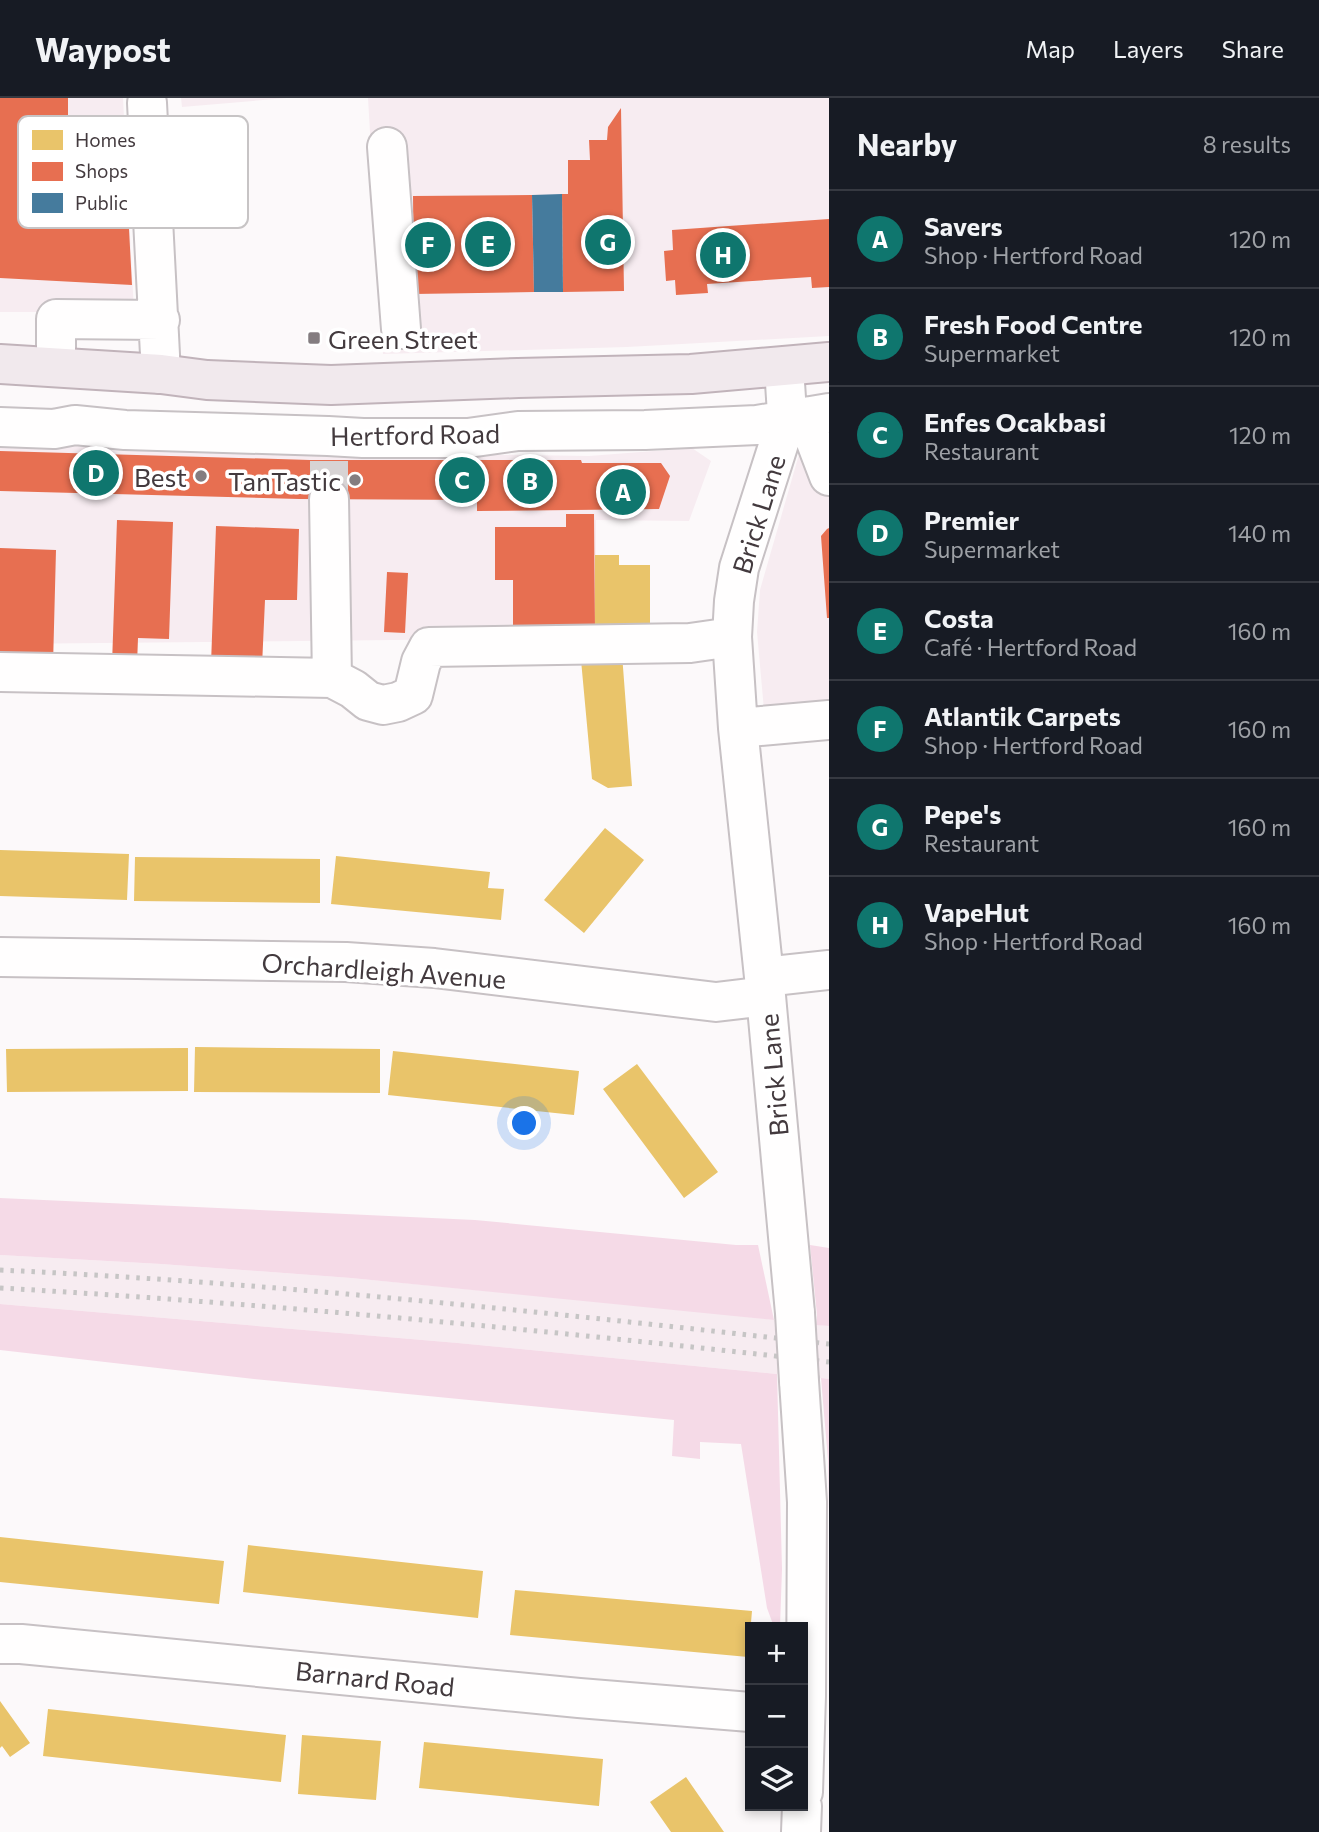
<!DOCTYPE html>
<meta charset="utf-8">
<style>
body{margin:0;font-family:Commissioner,sans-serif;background:#242831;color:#f1f3f6}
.controls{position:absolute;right:21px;bottom:21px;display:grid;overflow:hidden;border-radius:0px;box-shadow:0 4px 10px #0003}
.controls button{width:63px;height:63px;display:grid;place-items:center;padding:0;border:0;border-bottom:2px solid #363941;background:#171b24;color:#f1f3f6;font:35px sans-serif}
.you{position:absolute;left:525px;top:1026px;width:24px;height:24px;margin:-18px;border:5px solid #fff;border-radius:50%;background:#1a73e8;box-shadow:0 0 0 10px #1a73e833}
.badge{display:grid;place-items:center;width:46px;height:46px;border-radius:50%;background:#0f766e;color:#fff;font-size:23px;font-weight:700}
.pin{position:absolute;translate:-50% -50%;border:4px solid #fff;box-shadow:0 2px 7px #0006}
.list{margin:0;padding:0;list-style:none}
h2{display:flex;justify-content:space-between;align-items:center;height:91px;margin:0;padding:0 28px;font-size:30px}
h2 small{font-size:23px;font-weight:400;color:#9ea1a6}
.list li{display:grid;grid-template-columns:46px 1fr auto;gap:21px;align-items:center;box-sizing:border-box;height:98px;padding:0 28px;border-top:2px solid #363941}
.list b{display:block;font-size:26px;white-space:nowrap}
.list p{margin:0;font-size:23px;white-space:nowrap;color:#9ea1a6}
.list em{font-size:23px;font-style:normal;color:#9ea1a6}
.icon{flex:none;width:38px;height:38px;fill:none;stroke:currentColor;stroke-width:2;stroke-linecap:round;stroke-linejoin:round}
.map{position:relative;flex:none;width:829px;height:1734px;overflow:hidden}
header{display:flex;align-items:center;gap:42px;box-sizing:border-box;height:98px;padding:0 35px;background:#171b24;border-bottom:2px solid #363941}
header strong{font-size:33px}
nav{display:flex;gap:38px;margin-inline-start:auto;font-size:24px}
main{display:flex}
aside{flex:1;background:#171b24}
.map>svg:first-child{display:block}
.built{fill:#f7ecf1}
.green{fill:#f5dae7}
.homes{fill:#e9c46a}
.shops{fill:#e76f51}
.public{fill:#457b9d}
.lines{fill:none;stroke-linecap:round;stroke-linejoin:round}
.minor-tunnel{stroke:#d7d3d4;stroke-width:38;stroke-dasharray:38 19;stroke-linecap:butt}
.minor-casing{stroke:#c7c1c4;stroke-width:42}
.major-casing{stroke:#c1b3ba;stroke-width:42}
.minor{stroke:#fffefe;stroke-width:38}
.major{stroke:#f1e9ed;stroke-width:38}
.rail{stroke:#c6c5c5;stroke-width:5;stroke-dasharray:3.5 7;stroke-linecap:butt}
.minor-bridge-casing{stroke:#c7c1c4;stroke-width:42;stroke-linecap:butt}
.minor-bridge{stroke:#fffefe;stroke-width:38}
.poi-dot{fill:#847d80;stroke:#fff;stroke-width:2.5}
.labels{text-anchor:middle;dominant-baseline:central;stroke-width:7;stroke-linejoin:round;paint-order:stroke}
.poi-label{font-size:26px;fill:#433a3e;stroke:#fff;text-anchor:end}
.street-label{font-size:26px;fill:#433a3e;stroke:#fff}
.key{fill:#fff;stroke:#c7c4c5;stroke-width:2}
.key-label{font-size:19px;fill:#433a3e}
</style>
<header>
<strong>Waypost</strong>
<nav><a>Map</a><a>Layers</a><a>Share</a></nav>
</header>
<main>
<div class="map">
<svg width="829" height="1734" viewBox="0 0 829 1734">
<rect width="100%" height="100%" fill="#fcf9fa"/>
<!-- built -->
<path class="built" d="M 0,0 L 123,0 L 134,214 L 0,214 Z
M 181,0 L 287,0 L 182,9 Z
M 368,0 L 829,0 L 829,238 L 627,249 L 383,256 Z
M 829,334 L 829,606 L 764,612 L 757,534 L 760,492 L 802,346 Z
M 0,344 L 160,352 L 589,358 L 692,350 L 711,363 L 689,423 L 596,422 L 596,540 L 0,546 Z
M 0,1157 L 161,1166 L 351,1180 L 705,1214 L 829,1228 L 829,1281 L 458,1245 L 0,1206 Z"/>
<!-- green -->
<path class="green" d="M 0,1100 L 475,1122 L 736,1147 L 758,1147 L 774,1222 L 351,1180 L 161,1166 L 0,1157 Z
M 810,1147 L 829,1150 L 829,1228 L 816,1227 L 817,1217 Z
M 0,1206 L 458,1245 L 777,1276 L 782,1471 L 780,1529 L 774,1529 L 767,1510 L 741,1346 L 700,1344 L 700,1361 L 672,1358 L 674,1322 L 254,1281 L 0,1252 Z
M 821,1280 L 829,1281 L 829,1414 L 828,1362 Z"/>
<!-- homes -->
<path class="homes" d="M 595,457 L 619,457 L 619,467 L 650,467 L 650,541 L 595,541 Z
M 622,556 L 632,688 L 608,690 L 592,681 L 581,562 Z
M 605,730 L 644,762 L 584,835 L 544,802 Z
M 0,752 L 129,756 L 127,802 L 0,798 Z
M 336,758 L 490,774 L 488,790 L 504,791 L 501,822 L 331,806 Z
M 135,759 L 320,761 L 320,805 L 134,803 Z
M 195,949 L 380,951 L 380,995 L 194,994 Z
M 188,950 L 188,993 L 7,994 L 6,951 Z
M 393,953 L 579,973 L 574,1017 L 388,997 Z
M 637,966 L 718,1074 L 684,1100 L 603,991 Z
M 0,1439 L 224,1463 L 219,1506 L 0,1484 Z
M 248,1447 L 483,1473 L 478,1520 L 243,1494 Z
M 515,1492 L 752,1513 L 748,1559 L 510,1537 Z
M 0,1603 L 30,1645 L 10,1659 L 2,1648 L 0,1650 Z
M 48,1611 L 286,1637 L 281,1684 L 43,1658 Z
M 302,1637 L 381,1643 L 376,1702 L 298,1696 Z
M 424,1644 L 603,1661 L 599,1708 L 419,1690 Z
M 686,1679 L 724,1734 L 671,1734 L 650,1704 Z"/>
<!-- shops -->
<path class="shops" d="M 0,0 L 68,0 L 68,46 L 85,46 L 85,95 L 110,94 L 111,128 L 129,131 L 132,187 L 0,180 Z
M 621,10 L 624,193 L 563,194 L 562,96 L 568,96 L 568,62 L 590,62 L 589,42 L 607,42 L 608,29 Z
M 532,97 L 534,194 L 414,196 L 413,98 Z
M 829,121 L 829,189 L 812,190 L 811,179 L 707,186 L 708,195 L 676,197 L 675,182 L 666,183 L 664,153 L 673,152 L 672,132 Z
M 0,353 L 310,362 L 581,362 L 582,365 L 661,365 L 670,378 L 659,411 L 477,413 L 477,402 L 299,401 L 0,393 Z
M 566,416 L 594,416 L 595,532 L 513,532 L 513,482 L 495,482 L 495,429 L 566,429 Z
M 117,422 L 173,424 L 169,541 L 138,540 L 137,567 L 112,566 Z
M 216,428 L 299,431 L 297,502 L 265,502 L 262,568 L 211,566 Z
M 829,430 L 829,520 L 827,520 L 821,438 L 827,431 Z
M 0,450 L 56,452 L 53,567 L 0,565 Z
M 387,474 L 408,475 L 405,535 L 384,534 Z"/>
<!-- public -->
<path class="public" d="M 562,96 L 563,194 L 534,194 L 532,97 Z"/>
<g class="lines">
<!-- minor-tunnel -->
<path class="minor-tunnel" d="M 329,401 L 329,362"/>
<!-- minor casing -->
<g class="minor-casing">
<path id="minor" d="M 147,5 L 161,276
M 387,49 L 401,231
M 56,268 L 56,221 L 160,222
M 784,269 L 787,316 L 786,323 L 739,470 L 734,503 L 732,539 L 738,630 L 766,898 L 795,1215
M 810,318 L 816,344 L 829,378
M 0,329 L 54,331 L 75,327 L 125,332 L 328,338 L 363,340 L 468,340 L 518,333 L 645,332 L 757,327 L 829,315
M 329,401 L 332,580
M 0,574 L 332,580 L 353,591 L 368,603 L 383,607 L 398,604 L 413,597 L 421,564 L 429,549 L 690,545 L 732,539
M 738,630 L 829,622
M 0,859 L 346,864 L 434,870 L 716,904 L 766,898
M 764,879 L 829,872
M 799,1283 L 807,1404 L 806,1598 L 803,1694
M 0,1546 L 21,1546 L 579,1600 L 750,1614
M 801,1734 L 802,1708"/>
</g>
<!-- major casing -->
<g class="major-casing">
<path id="major" d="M 0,266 L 161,276 L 207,282 L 331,287 L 518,280 L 691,276 L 829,264"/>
</g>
<!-- minor -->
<use href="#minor" class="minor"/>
<!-- major -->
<use href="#major" class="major"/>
<!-- rail -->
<path class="rail" d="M 0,1172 C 277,1185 553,1215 829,1246
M 0,1190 C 277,1206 553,1233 829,1264"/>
<!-- minor-bridge casing -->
<g class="minor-bridge-casing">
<path id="minor-bridge" d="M 795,1215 L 799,1283"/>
</g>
<!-- minor-bridge -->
<use href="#minor-bridge" class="minor-bridge"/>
</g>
<!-- markers -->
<g class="poi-dot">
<rect x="307" y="233" width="14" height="14" rx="3.5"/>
<circle cx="201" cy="378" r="7"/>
<circle cx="355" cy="382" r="7"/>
</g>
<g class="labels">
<!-- poi labels -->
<g class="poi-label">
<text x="328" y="240" text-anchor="start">Green Street</text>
<text x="187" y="378">Best</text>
<text x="341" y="382">TanTastic</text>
</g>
<!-- street labels -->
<g class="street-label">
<text transform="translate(415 336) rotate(-1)">Hertford Road</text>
<text transform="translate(758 416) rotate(-73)">Brick Lane</text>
<text transform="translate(384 872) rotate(4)">Orchardleigh Avenue</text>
<text transform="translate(773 977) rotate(-95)">Brick Lane</text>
<text transform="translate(375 1580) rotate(6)">Barnard Road</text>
</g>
</g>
<!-- legend -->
<rect x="18" y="18" width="230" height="112" rx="10" class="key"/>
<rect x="32" y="32" width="31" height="20" fill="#e9c46a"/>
<rect x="32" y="64" width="31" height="19" fill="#e76f51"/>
<rect x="32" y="95" width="31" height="20" fill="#457b9d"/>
<g class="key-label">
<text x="75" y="49">Homes</text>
<text x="75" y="80">Shops</text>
<text x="75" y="112">Public</text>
</g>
</svg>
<div class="controls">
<button>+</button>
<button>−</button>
<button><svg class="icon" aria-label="layers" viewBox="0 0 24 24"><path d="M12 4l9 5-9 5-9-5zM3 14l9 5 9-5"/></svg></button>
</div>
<div class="you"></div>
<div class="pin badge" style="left:623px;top:394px">A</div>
<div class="pin badge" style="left:530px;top:383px">B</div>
<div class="pin badge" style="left:462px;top:382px">C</div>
<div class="pin badge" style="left:96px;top:375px">D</div>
<div class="pin badge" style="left:488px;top:146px">E</div>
<div class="pin badge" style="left:428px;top:147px">F</div>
<div class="pin badge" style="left:608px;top:144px">G</div>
<div class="pin badge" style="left:723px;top:157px">H</div>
</div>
<aside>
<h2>Nearby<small>8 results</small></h2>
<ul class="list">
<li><span class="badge">A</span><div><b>Savers</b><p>Shop · Hertford Road</p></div><em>120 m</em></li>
<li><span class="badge">B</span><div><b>Fresh Food Centre</b><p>Supermarket</p></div><em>120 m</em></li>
<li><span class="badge">C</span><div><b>Enfes Ocakbasi</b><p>Restaurant</p></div><em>120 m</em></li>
<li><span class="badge">D</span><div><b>Premier</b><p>Supermarket</p></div><em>140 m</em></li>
<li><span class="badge">E</span><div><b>Costa</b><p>Café · Hertford Road</p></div><em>160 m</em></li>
<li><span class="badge">F</span><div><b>Atlantik Carpets</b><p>Shop · Hertford Road</p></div><em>160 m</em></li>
<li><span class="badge">G</span><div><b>Pepe's</b><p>Restaurant</p></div><em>160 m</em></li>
<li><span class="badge">H</span><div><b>VapeHut</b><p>Shop · Hertford Road</p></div><em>160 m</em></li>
</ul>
</aside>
</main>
